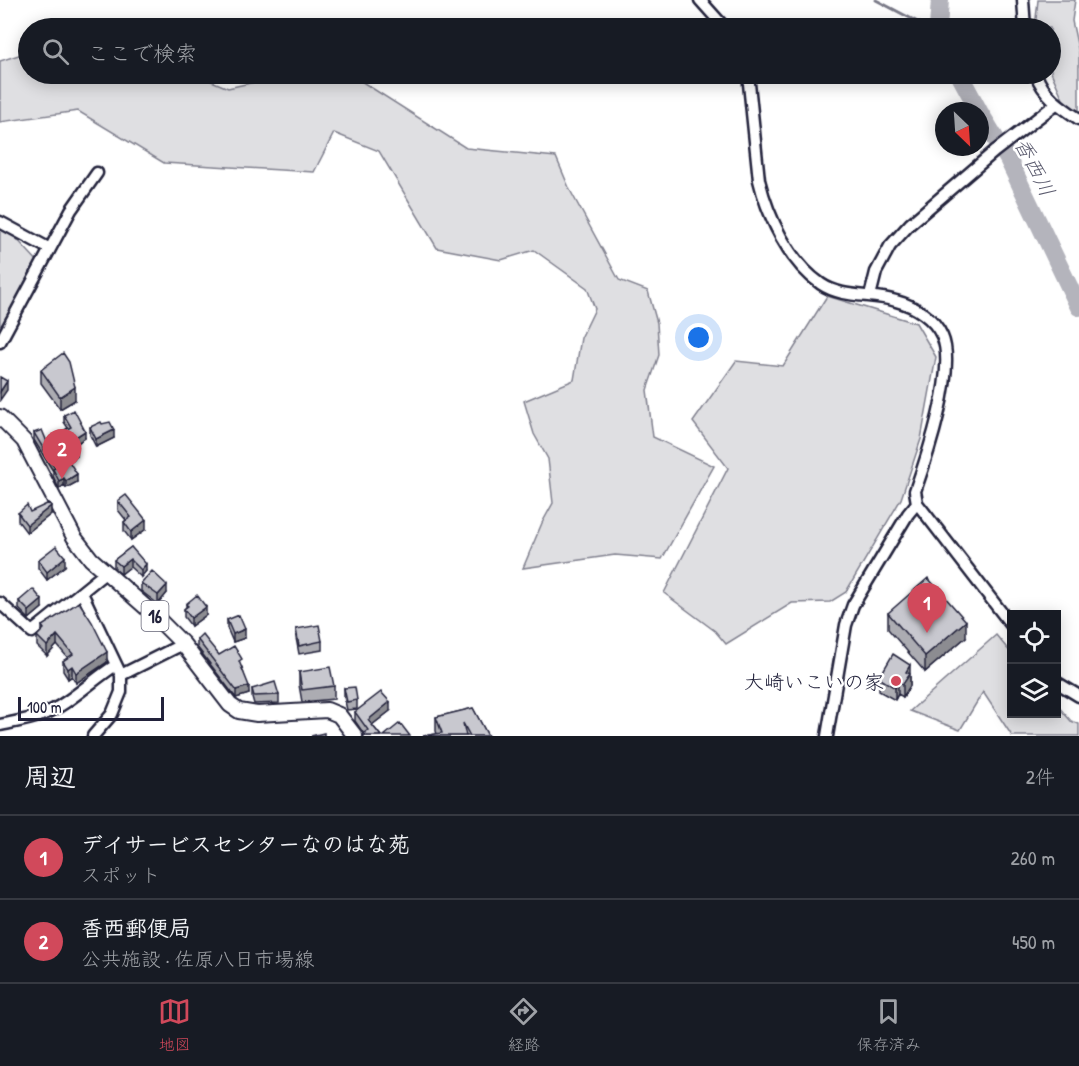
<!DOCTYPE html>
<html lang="ja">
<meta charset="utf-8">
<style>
body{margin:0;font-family:"Patrick Hand","Klee One",sans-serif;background:#242831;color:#f1f3f6}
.controls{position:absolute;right:18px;bottom:18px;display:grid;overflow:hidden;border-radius:0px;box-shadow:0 3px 15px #0003}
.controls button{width:54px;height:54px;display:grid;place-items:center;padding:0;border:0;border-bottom:2px solid #363941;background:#171b24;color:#f1f3f6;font:30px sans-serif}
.compass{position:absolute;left:935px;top:102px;width:54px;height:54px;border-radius:50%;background:#171b24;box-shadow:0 3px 15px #0003;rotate:155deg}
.scale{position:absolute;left:18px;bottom:15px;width:146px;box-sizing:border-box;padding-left:6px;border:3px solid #22223b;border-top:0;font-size:16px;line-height:21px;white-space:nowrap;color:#22223b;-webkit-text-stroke:4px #fff;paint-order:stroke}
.you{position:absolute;left:699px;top:338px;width:21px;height:21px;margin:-15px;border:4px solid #fff;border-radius:50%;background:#1a73e8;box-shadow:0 0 0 9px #1a73e833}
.badge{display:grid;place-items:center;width:39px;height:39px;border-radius:50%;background:#d1495b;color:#fff;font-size:20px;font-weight:700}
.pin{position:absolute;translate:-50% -50px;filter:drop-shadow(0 2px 3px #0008)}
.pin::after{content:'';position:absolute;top:32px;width:21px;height:18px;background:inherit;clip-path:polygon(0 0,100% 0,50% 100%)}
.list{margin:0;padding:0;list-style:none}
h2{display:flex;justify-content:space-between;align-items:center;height:78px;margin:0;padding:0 24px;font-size:26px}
h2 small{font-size:20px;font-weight:400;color:#9ea1a6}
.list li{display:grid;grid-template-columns:39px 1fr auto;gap:18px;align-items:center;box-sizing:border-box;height:84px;padding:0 24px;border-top:2px solid #363941}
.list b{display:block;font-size:22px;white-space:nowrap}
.list p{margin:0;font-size:20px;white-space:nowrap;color:#9ea1a6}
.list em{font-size:20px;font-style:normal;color:#9ea1a6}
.icon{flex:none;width:33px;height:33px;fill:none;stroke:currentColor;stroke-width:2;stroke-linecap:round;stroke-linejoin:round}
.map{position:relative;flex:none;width:1079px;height:736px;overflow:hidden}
.search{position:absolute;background:#171b24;box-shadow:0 3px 15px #0003;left:18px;right:18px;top:18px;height:66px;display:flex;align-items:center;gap:15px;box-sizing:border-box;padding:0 21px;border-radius:33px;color:#9ea1a6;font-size:22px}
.sheet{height:246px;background:#171b24}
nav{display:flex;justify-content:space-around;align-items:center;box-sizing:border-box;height:84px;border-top:2px solid #363941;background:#171b24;font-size:16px;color:#9ea1a6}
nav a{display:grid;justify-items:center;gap:3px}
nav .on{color:#d1495b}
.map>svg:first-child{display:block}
.green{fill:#dfdfe2;stroke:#80808e;stroke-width:1.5}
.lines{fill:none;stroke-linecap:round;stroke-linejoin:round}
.stream{stroke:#7a7a88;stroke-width:3}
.river{stroke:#b4b4bc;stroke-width:18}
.minor-casing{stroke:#22223b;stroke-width:15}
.major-casing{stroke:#22223b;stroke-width:18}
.minor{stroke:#fff;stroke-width:10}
.major{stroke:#fff;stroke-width:14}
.wall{fill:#acacb2;stroke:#22223b;stroke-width:1.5}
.shaded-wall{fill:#8c8c91;stroke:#22223b;stroke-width:1.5}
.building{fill:#c8c8cf;stroke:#22223b;stroke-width:1.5}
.poi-dot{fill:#d1495b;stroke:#fff;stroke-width:2}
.labels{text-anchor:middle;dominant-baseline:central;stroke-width:5;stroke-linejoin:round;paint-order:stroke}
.shield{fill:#fff;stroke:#646476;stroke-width:1.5}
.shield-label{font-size:18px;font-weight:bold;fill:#22223b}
.poi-label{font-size:20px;fill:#22223b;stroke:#fff;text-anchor:end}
.water-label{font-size:21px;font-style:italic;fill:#5c5c6f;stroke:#fff}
</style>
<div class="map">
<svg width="1079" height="736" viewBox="0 0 1079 736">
<rect width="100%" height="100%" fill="#fff"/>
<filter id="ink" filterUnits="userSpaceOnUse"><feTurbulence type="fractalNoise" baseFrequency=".0167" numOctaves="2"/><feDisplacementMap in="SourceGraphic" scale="12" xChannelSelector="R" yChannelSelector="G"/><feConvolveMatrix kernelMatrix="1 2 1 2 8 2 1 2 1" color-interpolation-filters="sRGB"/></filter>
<g filter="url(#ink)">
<!-- green -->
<path class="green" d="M 1038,0 L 1075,0 L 1072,21 L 1079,53 L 1079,117 L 1067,108 L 1051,72 L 1050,28 L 1035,28 Z
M 28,52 L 28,74 L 195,74 L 228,88 L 268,79 L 279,74 L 350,74 L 466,148 L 556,157 L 570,190 L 619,280 L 648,291 L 657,323 L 659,355 L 647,390 L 653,437 L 714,466 L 662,559 L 615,555 L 523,568 L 542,523 L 553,503 L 548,459 L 534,434 L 524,401 L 574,380 L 581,338 L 595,309 L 587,288 L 534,250 L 501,260 L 437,248 L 379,151 L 334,133 L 314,172 L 164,163 L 78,111 L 0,122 L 0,61 Z
M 1,222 L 41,265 L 0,343 L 0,223 Z
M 827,296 L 916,323 L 936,357 L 921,439 L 901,499 L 846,592 L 830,602 L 792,603 L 726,644 L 715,631 L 664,593 L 728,468 L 693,422 L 736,361 L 783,366 Z
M 996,635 L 1011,653 L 1012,714 L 1056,714 L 1057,705 L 1071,721 L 1079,724 L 1079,736 L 1012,736 L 983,692 L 960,730 L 910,711 Z"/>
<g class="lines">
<!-- stream -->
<path class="stream" d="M 876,0 L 929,28"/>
<!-- river -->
<path class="river" d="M 938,28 L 940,0
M 959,74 L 979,111
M 980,113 L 1008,159 L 1079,307"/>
<!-- minor casing -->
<g class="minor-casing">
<path id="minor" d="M 700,0 L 725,28
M 1023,0 L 1025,28
M 748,74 L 759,180 C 768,217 789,262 821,284 C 843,299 872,293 896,301 C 915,306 934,318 942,336 C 957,369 927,457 915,491 L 917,503 L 1012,626
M 1036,74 C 1043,95 1061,107 1079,119
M 0,222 L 50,249
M 870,296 L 876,272 L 890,246 L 910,224 L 995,151 L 1056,104
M 0,342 L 71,210 L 97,173
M 82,593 L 121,675 L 121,692 L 112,714 L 93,736
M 0,603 L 32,632 L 105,573
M 121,675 L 183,644
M 1056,682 L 1079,696
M 0,725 C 14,722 28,720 42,715 C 68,705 92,680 116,665
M 827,736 L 846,625 L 853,605 L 908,514 L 917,503"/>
</g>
<!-- major casing -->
<g class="major-casing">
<path id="major" d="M 0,417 L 24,441 L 74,537 L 91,559 L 150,611 L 183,644 L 230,705 L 239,711 L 257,714 L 327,710 L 339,715 L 355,736"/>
</g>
<!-- minor -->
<use href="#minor" class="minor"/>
<!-- major -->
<use href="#major" class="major"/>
</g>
<!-- wall -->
<path class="wall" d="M 41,370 L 75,400 L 60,409 L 41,383 Z
M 64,415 L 85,438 L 75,445 L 77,456 L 69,462 L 77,482 L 66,488 L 64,485 L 59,489 L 53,476 L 53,471 L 34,440 L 34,433 L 50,449 L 60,441 L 60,433 L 68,428 L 64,422 Z
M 102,424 L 114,438 L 96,447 L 90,435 L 90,427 Z
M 118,501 L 146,529 L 131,540 L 124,531 L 124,522 L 126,520 L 118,510 Z
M 30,512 L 51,514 L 27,533 L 18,521 L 18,513 Z
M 131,547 L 146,571 L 141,577 L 130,567 L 121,574 L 114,568 L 114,560 Z
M 38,560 L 65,566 L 47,580 L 38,568 Z
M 141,583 L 167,593 L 158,604 L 141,591 Z
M 19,601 L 42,608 L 29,619 L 19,609 Z
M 186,604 L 206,615 L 191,626 L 184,617 L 184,609 L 186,607 Z
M 888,613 L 966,637 L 925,672 L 888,629 Z
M 227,620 L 245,638 L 233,642 L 227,628 Z
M 42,626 L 107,662 L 76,683 L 72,676 L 68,679 L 63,671 L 63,661 L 68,658 L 57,645 L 47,656 L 37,646 L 37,636 L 42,631 Z
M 296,629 L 322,641 L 322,650 L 299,654 L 296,638 Z
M 197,639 L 219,655 L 242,667 L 249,694 L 236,698 L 197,647 Z
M 299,672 L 334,686 L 334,699 L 302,702 L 299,685 Z
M 910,677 L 910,686 L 903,697 L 898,694 L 895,700 L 879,691 L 879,678 Z
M 344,688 L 357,700 L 357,709 L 347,710 L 344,697 Z
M 252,689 L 279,695 L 279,703 L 254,704 L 252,697 Z
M 473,708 L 488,736 L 423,736 L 437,734 L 436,731 L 436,717 Z
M 390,711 L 372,725 L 381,736 L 364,736 L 364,734 L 355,721 L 355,712 Z"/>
<!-- shaded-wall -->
<path class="shaded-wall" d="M 7,381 L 7,390 L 0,400 L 0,392 Z
M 75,387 L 75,400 L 60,409 L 60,397 Z
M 114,430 L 114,438 L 96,447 L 96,439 Z
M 85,431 L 85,438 L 71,447 L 71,440 Z
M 77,448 L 77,456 L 66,464 L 66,457 Z
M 77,474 L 77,482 L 66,488 L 66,481 Z
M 64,478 L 64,485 L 59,489 L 59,481 Z
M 51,506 L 51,514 L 27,533 L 27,525 Z
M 146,520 L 146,529 L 131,540 L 131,532 Z
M 65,557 L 65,566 L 47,580 L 47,572 Z
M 130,559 L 130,567 L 121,574 L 121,566 Z
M 146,564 L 146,571 L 141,577 L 141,570 Z
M 167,585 L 167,593 L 158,604 L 158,595 Z
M 42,600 L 42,608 L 29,619 L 29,611 Z
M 206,607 L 206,615 L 191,626 L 191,618 Z
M 966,621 L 966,637 L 925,672 L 925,656 Z
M 245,629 L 245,638 L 233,642 L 233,634 Z
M 57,635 L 57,645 L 47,656 L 47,646 Z
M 107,652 L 107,662 L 76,683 L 76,673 Z
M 910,665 L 910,686 L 903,697 L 903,684 L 906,672 Z
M 72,666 L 72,676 L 68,679 L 68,669 Z
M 898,681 L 898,694 L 895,700 L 895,688 Z
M 249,686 L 249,694 L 236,698 L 236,690 Z
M 390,702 L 390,711 L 368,728 L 368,720 Z"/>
<!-- building -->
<path class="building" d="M 63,353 L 69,362 L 75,387 L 60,397 L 41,370 Z
M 0,377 L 7,381 L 0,392 Z
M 74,410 L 85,431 L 71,440 L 77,448 L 66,457 L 77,474 L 66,481 L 64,478 L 59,481 L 53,469 L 55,468 L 34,433 L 42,430 L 50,449 L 63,439 L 60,433 L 71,427 L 64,415 Z
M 101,422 L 102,424 L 110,422 L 114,430 L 96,439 L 90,427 Z
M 126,495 L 146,520 L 131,532 L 124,522 L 131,517 L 118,501 Z
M 49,503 L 51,506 L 27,525 L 18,513 L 27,505 L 30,512 Z
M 56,546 L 65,557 L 47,572 L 38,560 Z
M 131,547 L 146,564 L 141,570 L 130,559 L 121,566 L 114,560 Z
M 152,571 L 167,585 L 158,595 L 141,583 Z
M 928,578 L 966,621 L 925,656 L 888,613 Z
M 33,589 L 42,600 L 29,611 L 19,601 Z
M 197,595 L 206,607 L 191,618 L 184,609 L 188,606 L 186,604 Z
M 79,602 L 92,622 L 107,652 L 76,673 L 72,666 L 68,669 L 63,661 L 73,654 L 57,635 L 47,646 L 37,636 L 44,629 L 42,626 Z
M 239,615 L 245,629 L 233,634 L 227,620 Z
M 319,625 L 322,641 L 299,646 L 296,629 Z
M 202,634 L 219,655 L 234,646 L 242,659 L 239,661 L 249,686 L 236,690 L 197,639 Z
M 893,654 L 910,665 L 906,672 L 910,674 L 903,684 L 898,681 L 895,688 L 879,678 Z
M 330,667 L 334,686 L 302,690 L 299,672 Z
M 275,682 L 279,695 L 254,696 L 252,689 Z
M 355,687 L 357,700 L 347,702 L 344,688 Z
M 381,692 L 390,702 L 368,720 L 381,736 L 367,736 L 364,733 L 368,730 L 355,712 Z
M 473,708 L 488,736 L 470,736 L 463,723 L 466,736 L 423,736 L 442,733 L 436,717 Z
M 400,723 L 410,736 L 384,736 Z
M 324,733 L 324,736 L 311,736 Z"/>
</g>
<!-- markers -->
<circle class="poi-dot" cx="896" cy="681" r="6"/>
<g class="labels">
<!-- shield labels -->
<rect class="shield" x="141.5" y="601" width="27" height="30" rx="4.5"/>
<g class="shield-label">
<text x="155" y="616">16</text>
</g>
<!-- poi labels -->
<g class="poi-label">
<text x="884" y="681">大崎いこいの家</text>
</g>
<!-- water labels -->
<g class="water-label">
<text transform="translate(1035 167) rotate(63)">香西川</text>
</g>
</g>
</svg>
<div class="controls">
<button><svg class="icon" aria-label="locate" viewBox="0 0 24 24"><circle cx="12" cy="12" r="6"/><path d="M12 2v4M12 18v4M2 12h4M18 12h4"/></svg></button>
<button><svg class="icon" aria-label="layers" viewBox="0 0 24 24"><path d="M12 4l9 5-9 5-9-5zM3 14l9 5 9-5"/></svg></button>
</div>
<svg class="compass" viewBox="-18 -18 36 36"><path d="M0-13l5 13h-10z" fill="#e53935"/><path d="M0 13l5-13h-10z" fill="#9ea1a6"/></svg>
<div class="scale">100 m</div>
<div class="you"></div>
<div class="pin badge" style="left:927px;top:633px">1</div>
<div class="pin badge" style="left:62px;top:479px">2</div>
<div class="search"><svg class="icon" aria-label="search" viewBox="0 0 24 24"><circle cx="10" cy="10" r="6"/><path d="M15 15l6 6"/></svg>ここで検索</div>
</div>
<section class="sheet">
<h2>周辺<small>2件</small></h2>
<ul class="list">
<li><span class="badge">1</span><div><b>デイサービスセンターなのはな苑</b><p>スポット</p></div><em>260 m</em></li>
<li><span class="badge">2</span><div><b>香西郵便局</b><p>公共施設 · 佐原八日市場線</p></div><em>450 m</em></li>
</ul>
</section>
<nav>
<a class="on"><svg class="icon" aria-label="map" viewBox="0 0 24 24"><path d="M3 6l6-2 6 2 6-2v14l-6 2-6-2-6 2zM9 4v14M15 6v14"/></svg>地図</a>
<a><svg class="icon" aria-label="directions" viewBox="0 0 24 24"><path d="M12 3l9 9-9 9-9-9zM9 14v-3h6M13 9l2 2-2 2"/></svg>経路</a>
<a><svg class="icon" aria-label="saved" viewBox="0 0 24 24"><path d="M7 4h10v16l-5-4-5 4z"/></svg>保存済み</a>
</nav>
